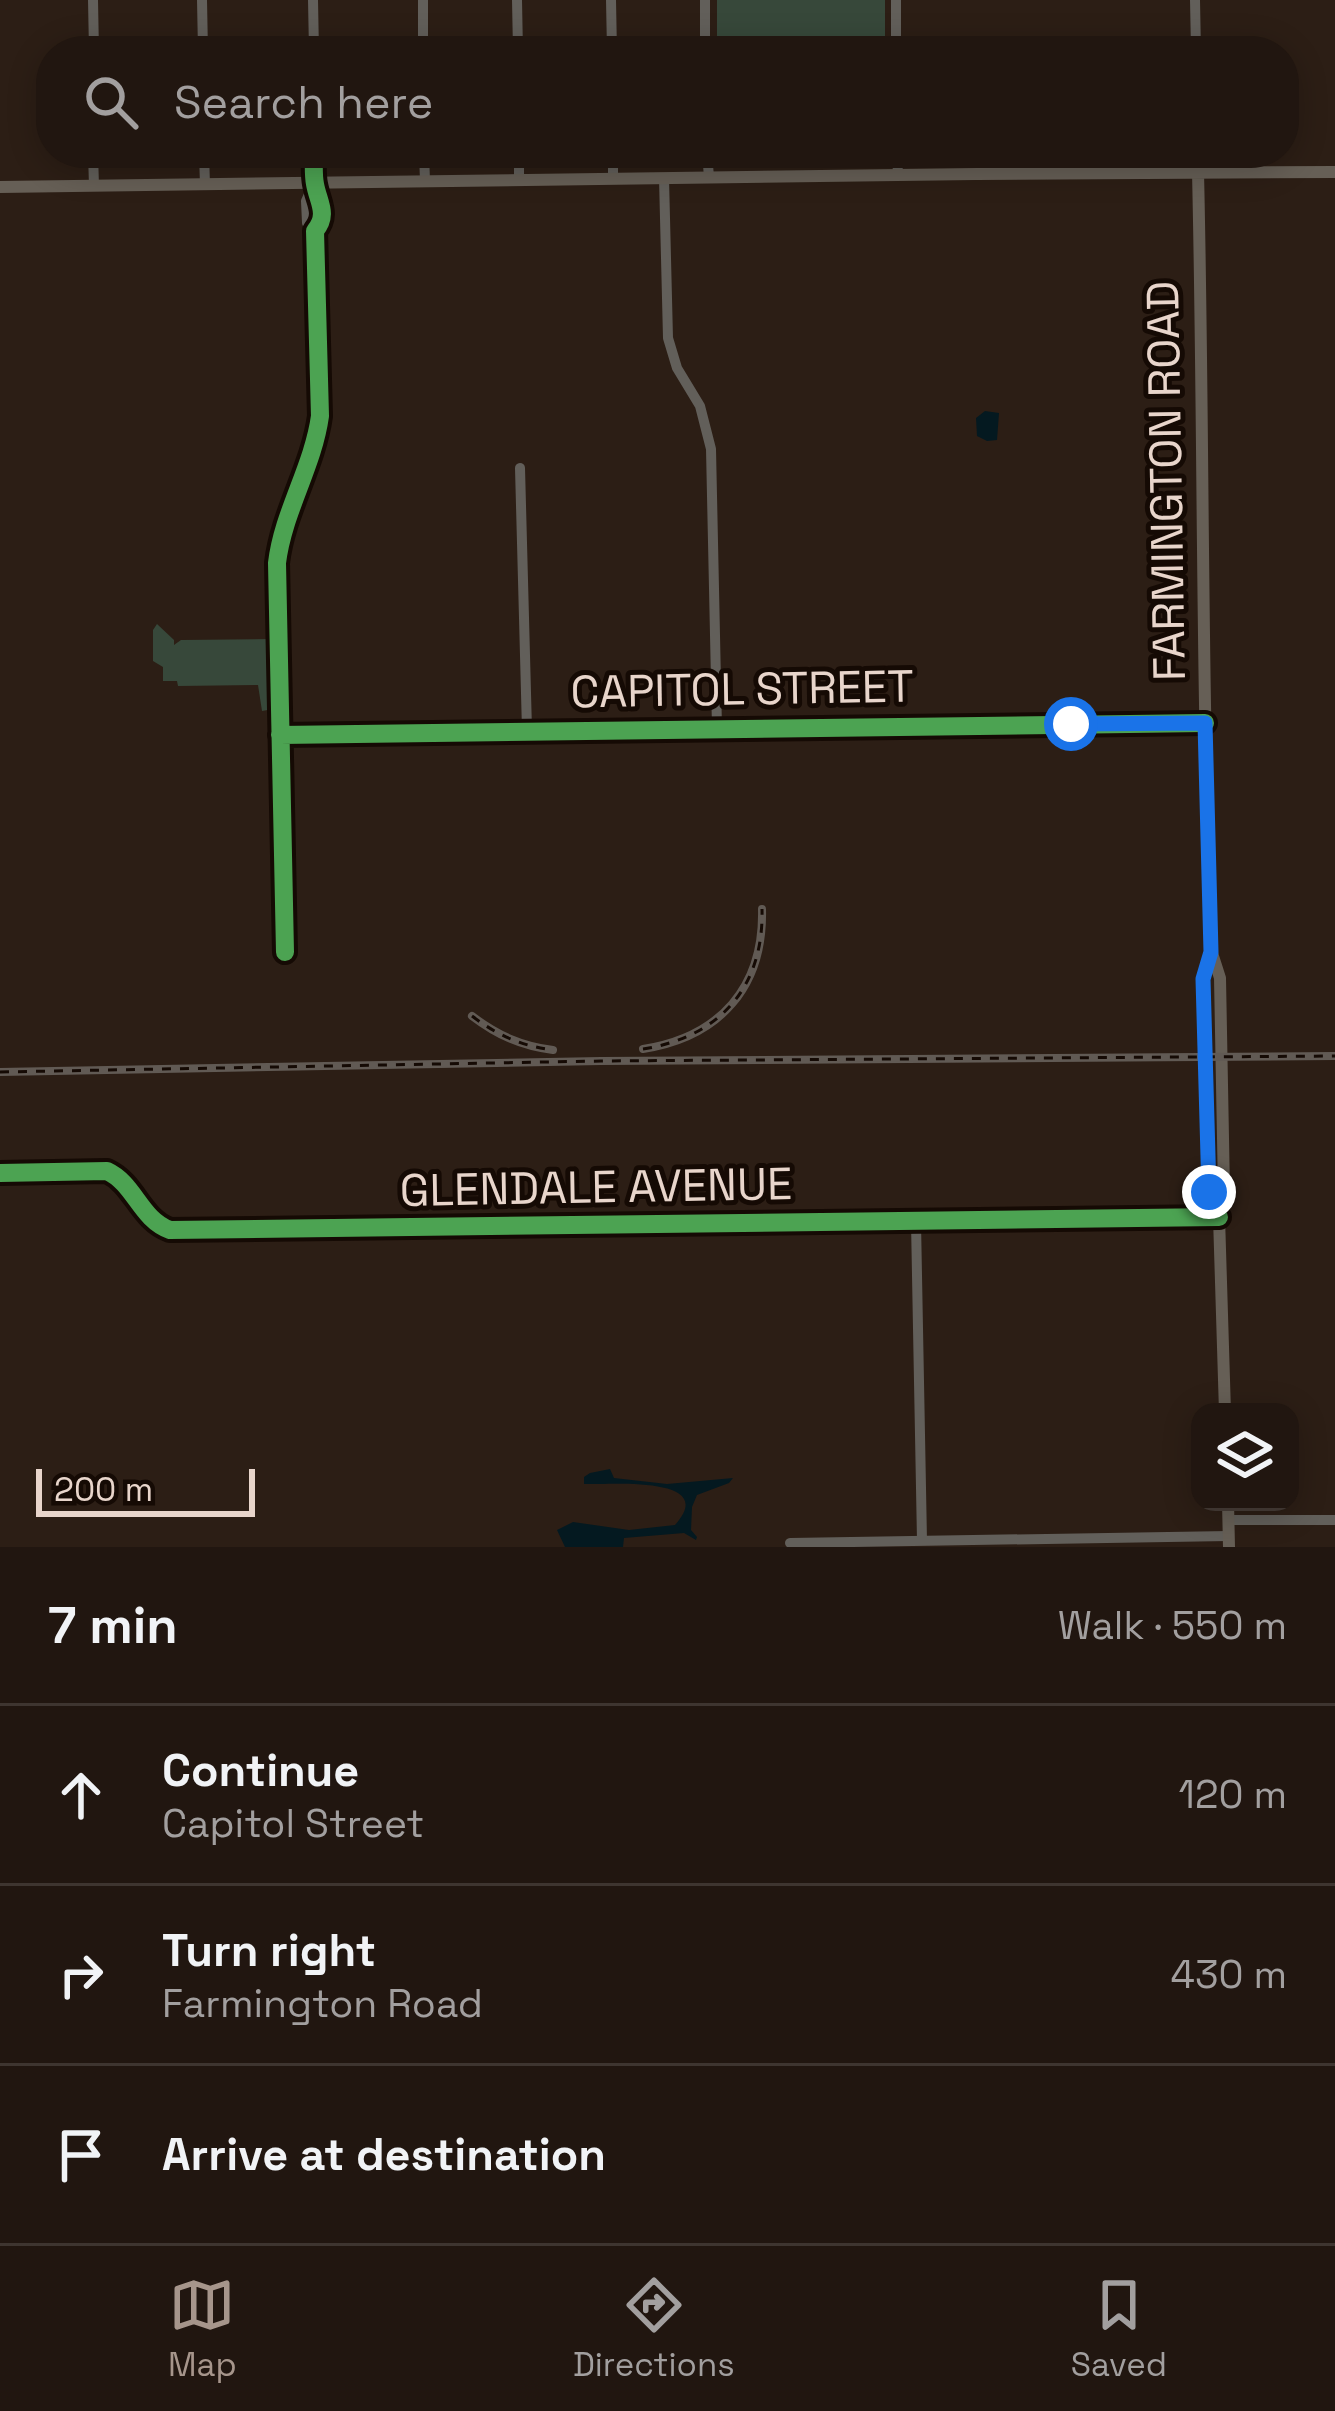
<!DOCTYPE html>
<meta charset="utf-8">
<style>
body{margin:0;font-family:"Space Grotesk",sans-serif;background:#291f19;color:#f1f3f6}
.controls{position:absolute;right:36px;bottom:36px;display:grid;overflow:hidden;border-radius:24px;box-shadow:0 6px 30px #0003}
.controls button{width:108px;height:108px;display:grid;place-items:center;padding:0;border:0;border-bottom:3px solid #3e3530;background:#211610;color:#f1f3f6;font:60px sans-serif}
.scale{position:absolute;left:36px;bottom:30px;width:219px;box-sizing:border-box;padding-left:12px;border:6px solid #e8d5cb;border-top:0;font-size:33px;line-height:42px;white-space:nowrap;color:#e8d5cb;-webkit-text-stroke:9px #150a04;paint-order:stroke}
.stop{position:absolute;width:36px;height:36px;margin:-27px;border:9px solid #1a73e8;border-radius:50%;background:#fff}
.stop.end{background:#1a73e8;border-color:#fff;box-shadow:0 3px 12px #0008}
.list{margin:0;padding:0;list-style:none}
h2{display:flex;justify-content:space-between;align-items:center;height:156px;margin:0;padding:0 48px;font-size:51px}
h2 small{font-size:39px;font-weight:400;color:#a29f9f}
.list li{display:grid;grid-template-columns:78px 1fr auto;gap:36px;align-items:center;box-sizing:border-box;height:180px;padding:0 48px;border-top:3px solid #3e3530}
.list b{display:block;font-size:45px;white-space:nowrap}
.list p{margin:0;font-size:39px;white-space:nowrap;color:#a29f9f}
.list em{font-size:39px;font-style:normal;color:#a29f9f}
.icon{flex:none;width:66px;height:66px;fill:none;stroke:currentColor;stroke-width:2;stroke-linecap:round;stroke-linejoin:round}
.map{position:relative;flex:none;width:1335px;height:1547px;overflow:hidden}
.search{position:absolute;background:#211610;box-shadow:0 6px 30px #0003;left:36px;right:36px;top:36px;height:132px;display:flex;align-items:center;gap:30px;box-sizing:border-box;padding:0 42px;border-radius:48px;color:#a29f9f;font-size:45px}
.sheet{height:696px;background:#211610}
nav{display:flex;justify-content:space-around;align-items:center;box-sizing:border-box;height:168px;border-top:3px solid #3e3530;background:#211610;font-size:33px;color:#a29f9f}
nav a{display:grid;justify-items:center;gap:6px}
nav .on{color:#a6958b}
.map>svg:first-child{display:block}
.green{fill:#37483a}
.water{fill:#041920}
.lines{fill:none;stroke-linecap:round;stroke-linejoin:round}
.minor{stroke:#625f5a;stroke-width:10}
.major{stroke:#665f56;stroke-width:12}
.rail-casing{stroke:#615a54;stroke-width:8}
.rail{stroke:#150a04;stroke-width:3;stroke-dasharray:9;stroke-linecap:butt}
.cycleway-casing{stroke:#150a04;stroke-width:26}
.cycleway{stroke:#4ca352;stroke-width:18}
.route{stroke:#1a73e8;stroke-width:15}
.labels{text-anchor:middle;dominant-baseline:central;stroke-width:10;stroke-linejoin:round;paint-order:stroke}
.street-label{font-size:45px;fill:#e8d5cb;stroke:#150a04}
</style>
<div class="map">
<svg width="1335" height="1547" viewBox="0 0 1335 1547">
<rect width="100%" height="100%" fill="#2c1e15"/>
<!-- green -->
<path class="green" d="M 717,0 L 885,0 L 885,51 L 877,51 L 876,46 L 726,48 L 725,51 L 717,51 Z
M 157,624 L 174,640 L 174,645 L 181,640 L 272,639 L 273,709 L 262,711 L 258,685 L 178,686 L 177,681 L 163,681 L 163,667 L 153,661 L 153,630 Z"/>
<!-- water -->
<path class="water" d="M 985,411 L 999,413 L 997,440 L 987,441 L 977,436 L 976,418 Z
M 610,1469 L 614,1478 L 667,1484 L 733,1478 L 729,1483 L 697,1495 L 692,1507 L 691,1530 L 697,1537 L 696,1540 L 684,1533 L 624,1538 L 623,1547 L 565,1547 L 557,1530 L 573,1522 L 629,1530 L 675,1525 C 721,1474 604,1485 584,1484 L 584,1477 L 590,1473 Z"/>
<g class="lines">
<!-- minor -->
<path class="minor" d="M 93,0 L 94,51
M 202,0 L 203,51
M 313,0 L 314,51
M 423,0 L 423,51
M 517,0 L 518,51
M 611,0 L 612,51
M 705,0 L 705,51
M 896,0 L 896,51
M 1195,0 L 1196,51
M 93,153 L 94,186
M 204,153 L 205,185
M 424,153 L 425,181
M 519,153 L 519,180
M 613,153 L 613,179
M 707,153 L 709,177
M 897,153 L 898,175
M 1198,153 L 1198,172
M 664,178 L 668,338 L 677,368 L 700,406 L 711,449 L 717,728
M 314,183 L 306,201 L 307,223 L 315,231
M 520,468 L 527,730
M 280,735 L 1205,723
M 285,952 L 277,563 C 283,512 313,467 320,416 L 315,231 C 329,214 318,202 315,184 C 313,174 314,162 314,153
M 0,1173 L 107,1171 C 135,1184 140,1219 170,1230 L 1219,1217
M 916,1222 L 922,1541
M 1228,1520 L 1335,1520
M 790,1543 L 1229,1536"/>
<!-- major -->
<path class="major" d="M 1198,172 C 1204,432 1201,693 1212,953 L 1220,978 L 1224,1191 L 1219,1217 L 1225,1412
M 0,187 L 976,174 L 1335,172
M 1211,954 L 1203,979 L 1209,1192 L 1217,1213
M 1228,1502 L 1229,1547"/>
<!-- rail casing -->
<g class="rail-casing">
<path id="rail" d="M 472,1016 C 497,1035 521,1046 553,1050
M 643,1049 C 720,1037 764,987 762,909
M 0,1072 L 601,1061 L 1335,1056"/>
</g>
<!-- rail -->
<use href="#rail" class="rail"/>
<!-- cycleway casing -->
<g class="cycleway-casing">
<path id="cycleway" d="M 280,735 L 1205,723
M 285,952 L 277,563 C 283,512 313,467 320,416 L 315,231 C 329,214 318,202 315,184 C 313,174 314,162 314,153
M 0,1173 L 107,1171 C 135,1184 140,1219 170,1230 L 1219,1217"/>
</g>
<!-- cycleway -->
<use href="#cycleway" class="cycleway"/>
</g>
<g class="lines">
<!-- route -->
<path class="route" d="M 1071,724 L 1205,723 L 1211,952 L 1203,979 L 1209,1192"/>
</g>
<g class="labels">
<!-- street labels -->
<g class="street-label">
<text transform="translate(1166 481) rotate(-91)">FARMINGTON ROAD</text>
<text transform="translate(742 689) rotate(-1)">CAPITOL STREET</text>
<text transform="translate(596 1187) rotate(-1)">GLENDALE AVENUE</text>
</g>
</g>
</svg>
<div class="controls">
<button><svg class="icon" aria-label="layers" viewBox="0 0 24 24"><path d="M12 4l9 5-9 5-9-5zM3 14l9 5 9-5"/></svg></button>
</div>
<div class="scale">200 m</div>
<div class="stop" style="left:1071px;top:724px"></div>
<div class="stop end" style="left:1209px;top:1192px"></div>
<div class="search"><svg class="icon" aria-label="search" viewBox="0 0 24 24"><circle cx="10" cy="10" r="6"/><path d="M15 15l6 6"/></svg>Search here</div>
</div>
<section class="sheet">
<h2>7 min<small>Walk · 550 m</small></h2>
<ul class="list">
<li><svg class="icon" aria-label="ahead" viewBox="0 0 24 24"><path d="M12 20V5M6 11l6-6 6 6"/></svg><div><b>Continue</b><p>Capitol Street</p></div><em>120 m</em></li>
<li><svg class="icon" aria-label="right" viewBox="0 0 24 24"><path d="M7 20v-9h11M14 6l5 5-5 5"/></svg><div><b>Turn right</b><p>Farmington Road</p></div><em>430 m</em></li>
<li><svg class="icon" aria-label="arrive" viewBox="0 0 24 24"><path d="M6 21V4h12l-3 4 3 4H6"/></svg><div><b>Arrive at destination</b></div></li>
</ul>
</section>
<nav>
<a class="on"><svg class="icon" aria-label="map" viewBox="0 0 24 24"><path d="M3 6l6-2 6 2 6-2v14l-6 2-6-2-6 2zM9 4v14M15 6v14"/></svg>Map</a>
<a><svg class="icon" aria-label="directions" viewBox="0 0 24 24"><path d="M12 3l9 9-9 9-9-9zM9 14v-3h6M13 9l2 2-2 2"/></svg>Directions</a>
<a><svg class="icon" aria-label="saved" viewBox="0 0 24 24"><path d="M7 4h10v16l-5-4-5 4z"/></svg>Saved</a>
</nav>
